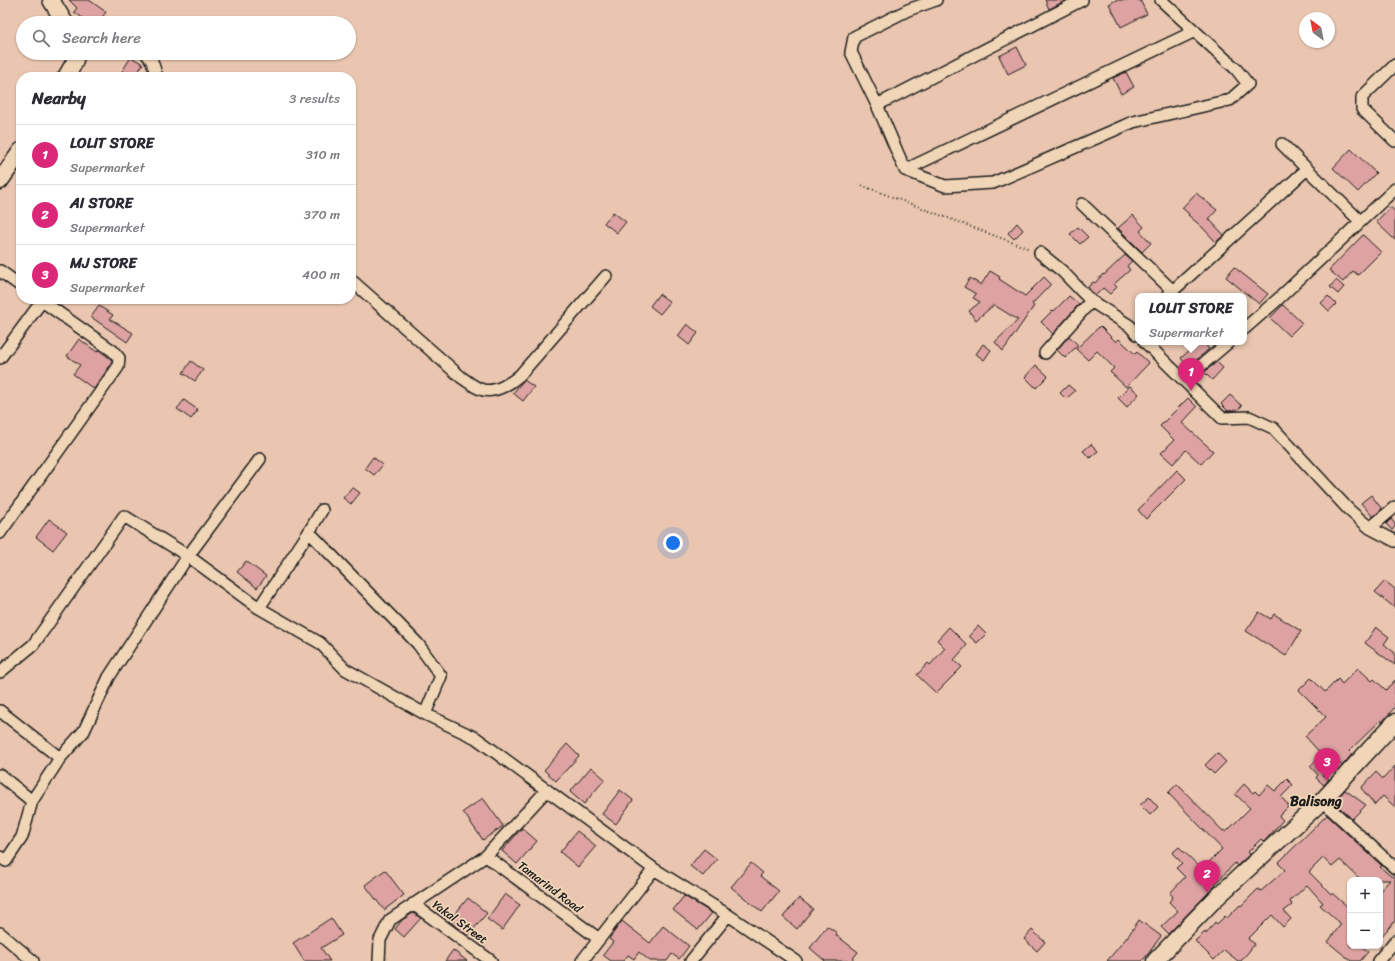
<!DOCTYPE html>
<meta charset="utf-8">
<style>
body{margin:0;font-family:Sriracha,sans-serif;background:#f7f7f7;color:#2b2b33}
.controls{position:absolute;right:12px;bottom:12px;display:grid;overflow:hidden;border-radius:8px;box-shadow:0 1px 3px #0004}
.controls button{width:36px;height:36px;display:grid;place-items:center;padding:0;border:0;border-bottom:1px solid #e1e1e2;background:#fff;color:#2b2b33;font:20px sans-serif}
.compass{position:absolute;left:1299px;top:12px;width:36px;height:36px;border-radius:50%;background:#fff;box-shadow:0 1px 3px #0004;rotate:328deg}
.you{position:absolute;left:673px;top:543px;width:14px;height:14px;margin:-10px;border:3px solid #fff;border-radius:50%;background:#1a73e8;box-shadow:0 0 0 6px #1a73e833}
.badge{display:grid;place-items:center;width:26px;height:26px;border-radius:50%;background:#db2777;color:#fff;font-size:13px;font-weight:700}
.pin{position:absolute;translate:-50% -33px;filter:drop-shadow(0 1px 2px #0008)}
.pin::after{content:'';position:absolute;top:21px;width:14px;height:12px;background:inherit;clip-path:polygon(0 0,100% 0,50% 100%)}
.popup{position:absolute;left:1135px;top:293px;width:112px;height:52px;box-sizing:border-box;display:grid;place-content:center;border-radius:8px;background:#fff;filter:drop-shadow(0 1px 3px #0005);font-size:13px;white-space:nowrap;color:#7c7c81}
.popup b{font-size:15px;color:#2b2b33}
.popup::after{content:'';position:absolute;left:50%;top:100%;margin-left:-8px;border:8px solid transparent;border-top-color:#fff}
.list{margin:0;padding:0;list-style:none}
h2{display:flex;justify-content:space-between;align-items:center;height:52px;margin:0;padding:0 16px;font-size:17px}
h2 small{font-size:13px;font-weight:400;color:#7c7c81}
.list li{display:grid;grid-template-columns:26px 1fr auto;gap:12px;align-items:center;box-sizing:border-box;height:60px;padding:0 16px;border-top:1px solid #e1e1e2}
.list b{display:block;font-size:15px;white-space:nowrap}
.list p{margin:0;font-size:13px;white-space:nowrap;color:#7c7c81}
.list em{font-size:13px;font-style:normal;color:#7c7c81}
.icon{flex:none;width:22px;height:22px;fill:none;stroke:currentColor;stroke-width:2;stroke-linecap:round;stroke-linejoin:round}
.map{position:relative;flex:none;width:1395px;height:961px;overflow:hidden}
.search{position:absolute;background:#fff;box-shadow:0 1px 3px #0004;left:16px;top:16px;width:340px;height:44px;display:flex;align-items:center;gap:10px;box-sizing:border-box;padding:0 14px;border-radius:22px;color:#7c7c81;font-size:15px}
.panel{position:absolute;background:#fff;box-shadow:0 1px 3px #0004;left:16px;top:72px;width:340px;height:232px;border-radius:16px}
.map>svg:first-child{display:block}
.building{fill:#dda2a1;stroke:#1c1c1c}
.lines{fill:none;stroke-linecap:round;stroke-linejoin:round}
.street-casing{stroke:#1c1c1c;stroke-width:14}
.secondary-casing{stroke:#1c1c1c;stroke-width:19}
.path{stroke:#1c1c1c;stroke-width:2;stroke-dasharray:1 3;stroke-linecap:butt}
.street{stroke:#f0d5b7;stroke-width:11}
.secondary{stroke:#f0d5b7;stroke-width:16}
.labels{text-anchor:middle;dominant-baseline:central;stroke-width:3.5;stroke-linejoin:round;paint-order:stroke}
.street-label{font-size:12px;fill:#1c1c1c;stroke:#f0d5b7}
.quarter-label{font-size:14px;font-weight:bold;fill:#1c1c1c;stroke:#f0d5b7}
</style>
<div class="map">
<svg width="1395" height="961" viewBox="0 0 1395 961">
<rect width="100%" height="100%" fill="#eac6b0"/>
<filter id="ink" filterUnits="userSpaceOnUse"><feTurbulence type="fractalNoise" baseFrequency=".025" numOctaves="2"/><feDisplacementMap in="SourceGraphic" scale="8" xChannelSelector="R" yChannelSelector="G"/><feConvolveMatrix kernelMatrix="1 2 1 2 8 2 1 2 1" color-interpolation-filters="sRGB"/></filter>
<g filter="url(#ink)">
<!-- building -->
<path class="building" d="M 69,0 L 89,0 L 106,12 L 98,23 L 90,23 L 74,12 L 77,8 Z
M 1045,0 L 1067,0 L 1049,9 Z
M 1116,0 L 1140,0 L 1147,14 L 1121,27 L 1109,4 Z
M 1017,47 L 1026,65 L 1008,74 L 999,56 Z
M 131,57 L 143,64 L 135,77 L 128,77 L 121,73 Z
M 1126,72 L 1134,87 L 1121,94 L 1113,78 Z
M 1351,149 L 1376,173 L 1358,192 L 1333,168 Z
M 1196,193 L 1217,210 L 1209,219 L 1224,235 L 1216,242 L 1202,227 L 1188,215 L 1189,214 L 1182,208 Z
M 1390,207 L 1395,211 L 1395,240 L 1376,222 Z
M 613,212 L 626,222 L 617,233 L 604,223 Z
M 1133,215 L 1144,227 L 1140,231 L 1151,243 L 1142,252 L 1118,228 Z
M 1017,223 L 1023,230 L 1014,239 L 1008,233 Z
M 1078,227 L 1088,237 L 1080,244 L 1070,234 Z
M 1363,235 L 1381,252 L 1358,275 L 1353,271 L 1343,282 L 1329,270 Z
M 1125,255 L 1132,261 L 1127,266 L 1130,270 L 1114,284 L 1117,287 L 1110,294 L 1103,288 L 1095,296 L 1088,287 L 1093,282 L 1095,283 L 1103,274 L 1104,275 Z
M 1234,267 L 1268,294 L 1259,304 L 1226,277 Z
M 990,271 L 1000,277 L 999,279 L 1025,296 L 1044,277 L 1051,284 L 1032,304 L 1034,306 L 1003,351 L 995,342 L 1018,320 L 994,305 L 976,320 L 969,311 L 980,302 L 973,298 L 976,294 L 964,287 L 970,278 L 981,285 Z
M 1336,280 L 1344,287 L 1338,294 L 1330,287 Z
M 659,294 L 670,302 L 660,314 L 650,306 Z
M 1069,296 L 1079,304 L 1053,334 L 1041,322 L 1053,310 L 1054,311 Z
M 1328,296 L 1336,304 L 1329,311 L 1321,303 Z
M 1283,305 L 1302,323 L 1289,336 L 1270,318 Z
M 99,306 L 113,315 L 110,319 L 133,333 L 127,342 L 91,317 Z
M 687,324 L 698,333 L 689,345 L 678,336 Z
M 1100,326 L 1116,342 L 1119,339 L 1135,354 L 1137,352 L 1149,363 L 1126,387 L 1110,372 L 1114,368 L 1097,351 L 1088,360 L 1076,349 Z
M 1069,336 L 1078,345 L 1065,358 L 1057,350 Z
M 79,339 L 97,352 L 99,350 L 112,360 L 111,364 L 94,389 L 73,374 L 80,365 L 67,356 Z
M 1199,342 L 1203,342 L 1209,349 L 1188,367 L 1181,358 Z
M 983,344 L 991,350 L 984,360 L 976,354 Z
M 191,361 L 203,370 L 195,381 L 183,373 Z
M 1217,362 L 1223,368 L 1212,380 L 1204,372 Z
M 1036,365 L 1048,376 L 1036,388 L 1025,377 Z
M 524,380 L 534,387 L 523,401 L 513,393 Z
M 1068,385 L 1075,391 L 1066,399 L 1060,393 Z
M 1130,386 L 1139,394 L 1127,407 L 1118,398 Z
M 1230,395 L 1242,406 L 1237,410 L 1228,411 L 1221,404 Z
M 1188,398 L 1197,407 L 1182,423 L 1213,451 L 1201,464 L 1186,450 L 1173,464 L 1161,453 L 1174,440 L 1160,426 Z
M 184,400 L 198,410 L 191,419 L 177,409 Z
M 1091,444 L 1098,451 L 1090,458 L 1083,451 Z
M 373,457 L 383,465 L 374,475 L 365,468 Z
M 1177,470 L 1186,479 L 1146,519 L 1138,510 Z
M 352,487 L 360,493 L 351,504 L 343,498 Z
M 1371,495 L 1382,509 L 1373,517 L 1361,503 Z
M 49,519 L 67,532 L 53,550 L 36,537 Z
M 1391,519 L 1395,524 L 1395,527 L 1392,530 L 1386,524 Z
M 246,561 L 266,576 L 257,588 L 237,572 Z
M 1385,581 L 1395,589 L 1395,608 L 1375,592 Z
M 1259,612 L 1271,619 L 1274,614 L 1301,631 L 1286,656 L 1246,631 Z
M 978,626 L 986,634 L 977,643 L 969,636 Z
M 949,627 L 967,645 L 954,660 L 962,667 L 936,693 L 917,675 L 928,663 L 930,665 L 945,648 L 937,640 Z
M 1376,627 L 1389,637 L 1384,644 L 1395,653 L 1395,665 L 1365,643 Z
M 1358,668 L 1372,681 L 1374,679 L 1386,690 L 1395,680 L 1395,707 L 1382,722 L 1381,720 L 1349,751 L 1352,754 L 1342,766 L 1337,760 L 1322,775 L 1329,779 L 1324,785 L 1316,778 L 1318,775 L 1310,766 L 1322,755 L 1305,736 L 1326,717 L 1299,690 L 1311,678 L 1325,692 L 1338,679 L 1342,684 Z
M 567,744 L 579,756 L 556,781 L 544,770 Z
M 1217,753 L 1226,762 L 1214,774 L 1205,765 Z
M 1395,766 L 1395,807 L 1383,796 L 1375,805 L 1361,788 L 1376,772 L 1383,779 Z
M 591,767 L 605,779 L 584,804 L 570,792 Z
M 1287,779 L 1293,785 L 1281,797 L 1289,806 L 1279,816 L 1283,820 L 1264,842 L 1261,839 L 1248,852 L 1250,854 L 1237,866 L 1235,863 L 1215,884 L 1216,885 L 1168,934 L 1161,927 L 1178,911 L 1169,902 L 1173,897 L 1170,893 L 1185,877 L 1176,868 L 1182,863 L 1172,853 L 1179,847 L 1202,869 L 1222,849 L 1168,793 L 1177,784 L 1223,831 L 1223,830 L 1226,832 L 1250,808 L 1235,794 L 1244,784 L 1253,793 L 1255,791 L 1259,795 L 1268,785 L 1275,791 Z
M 620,790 L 633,800 L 616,824 L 602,814 Z
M 1345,790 L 1366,805 L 1352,819 L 1334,802 Z
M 1149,797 L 1158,807 L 1150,815 L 1140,805 Z
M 483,798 L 503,826 L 483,840 L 463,812 Z
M 1327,815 L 1382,866 L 1380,867 L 1392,877 L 1395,875 L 1395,921 L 1380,938 L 1380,891 L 1390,880 L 1361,880 L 1340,860 L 1332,867 L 1323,858 L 1309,872 L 1331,894 L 1332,893 L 1350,909 L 1350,946 L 1361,946 L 1368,952 L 1360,961 L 1351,961 L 1328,942 L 1341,924 L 1320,905 L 1323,903 L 1307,885 L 1290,901 L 1292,905 L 1284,911 L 1291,919 L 1283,927 L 1272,915 L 1248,939 L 1255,944 L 1241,961 L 1238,961 L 1224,950 L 1214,960 L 1195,941 L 1205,932 L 1206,934 L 1215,922 L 1217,924 L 1225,916 L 1227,918 L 1240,905 L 1241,906 L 1258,889 L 1261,891 L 1285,870 L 1278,863 Z
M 522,828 L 537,841 L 517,864 L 502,851 Z
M 577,831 L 596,846 L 578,867 L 560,852 Z
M 704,849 L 717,859 L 703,876 L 690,866 Z
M 751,863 L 763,873 L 760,876 L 779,891 L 762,912 L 731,887 Z
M 385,870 L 404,895 L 384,910 L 365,885 Z
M 505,894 L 520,905 L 502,930 L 487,919 Z
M 684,896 L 712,913 L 698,930 L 673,910 Z
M 468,898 L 487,913 L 468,936 L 449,921 Z
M 799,898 L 813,909 L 797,929 L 783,917 Z
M 413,913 L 421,918 L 404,937 L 395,929 L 402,920 Z
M 331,918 L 342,935 L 321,948 L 330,961 L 304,961 L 293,943 Z
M 1139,920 L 1161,936 L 1148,954 L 1142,961 L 1107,961 L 1128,936 Z
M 622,921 L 650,943 L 663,926 L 689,946 L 679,959 L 672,954 L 667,961 L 650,961 L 639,952 L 634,959 L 628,955 L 623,961 L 611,961 L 603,955 L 613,942 L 609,939 Z
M 827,926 L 837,933 L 836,935 L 858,952 L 851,961 L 825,961 L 810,948 Z
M 1032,930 L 1045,942 L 1037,951 L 1024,939 Z
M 453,950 L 467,961 L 445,961 Z"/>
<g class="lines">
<!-- street casing -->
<g class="street-casing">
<path id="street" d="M 936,0 L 908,10 L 854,37 L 851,52 L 877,105 L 905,170 L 945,186 L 993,183 L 1133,122 L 1230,100 L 1248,84 L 1236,69 L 1161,0
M 146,53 L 152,61 L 157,77
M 1395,65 L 1362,97 L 1362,109 L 1395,141
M 877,105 L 1082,0
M 1282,144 L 1307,169
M 905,170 L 1195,31
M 1082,204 L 1173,291
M 1040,253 L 1062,271 L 1091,301
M 0,271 L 21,286
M 351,280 L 461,377 C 468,382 475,388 483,390 C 496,393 511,383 520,375 L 606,276
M 1167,296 L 1307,169 L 1360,221
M 1244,329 L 1276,301 L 1395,189
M 1145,342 L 1222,418 L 1249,417 L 1273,428 L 1349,510 L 1370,528 L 1395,541
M 1045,353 L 1091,301 L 1130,326 L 1138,335
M 0,358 L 42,301 L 40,299
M 1184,380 L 1229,342
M 1370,528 L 1395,507
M 309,532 L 418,644 L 441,676 L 425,714
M 0,533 L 118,367 L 119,358 L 113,351 L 42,301
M 259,608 L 309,532 L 322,510
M 0,672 L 33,645 L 124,516 L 188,556 L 259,608 L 320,643 L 345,669 L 425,714 L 476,738 L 654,869 L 728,915 L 796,961
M 0,711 L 60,758
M 0,775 L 32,801
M 1322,801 L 1395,868
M 486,856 L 599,939
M 0,857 L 6,861 L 22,837 L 32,801 L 60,758 L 84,731 L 109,677 L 188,556 L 260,459
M 413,904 L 491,961
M 0,933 L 33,961
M 379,961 L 380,940 L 390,920 L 486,856 L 547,790
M 582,961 L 654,869
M 691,961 L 728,915
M 1378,961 L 1395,941"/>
</g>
<!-- secondary casing -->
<g class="secondary-casing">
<path id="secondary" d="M 51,0 L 65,23
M 66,77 L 74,63 L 77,53
M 0,181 L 21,151
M 1155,961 L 1215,899 L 1322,801 L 1395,722"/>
</g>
<!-- path -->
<path class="path" d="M 858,184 L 1030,249"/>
<!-- street -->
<use href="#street" class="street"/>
<!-- secondary -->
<use href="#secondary" class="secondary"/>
</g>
</g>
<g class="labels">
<!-- street labels -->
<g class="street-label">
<text transform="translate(550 887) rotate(37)">Tamarind Road</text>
<text transform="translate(460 922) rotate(36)">Yakal Street</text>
</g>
<!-- quarter labels -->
<g class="quarter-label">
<text x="1316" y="801">Balisong</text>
</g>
</g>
</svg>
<div class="controls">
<button>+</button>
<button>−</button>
</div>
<svg class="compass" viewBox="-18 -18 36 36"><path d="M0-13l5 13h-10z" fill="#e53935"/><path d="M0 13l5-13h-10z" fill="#7c7c81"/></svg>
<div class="you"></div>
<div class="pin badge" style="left:1191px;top:391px">1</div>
<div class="popup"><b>LOLIT STORE</b>Supermarket</div>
<div class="pin badge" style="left:1207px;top:893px">2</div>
<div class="pin badge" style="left:1327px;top:781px">3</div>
<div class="search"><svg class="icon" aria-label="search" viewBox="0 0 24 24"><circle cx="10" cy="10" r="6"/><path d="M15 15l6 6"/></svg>Search here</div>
<section class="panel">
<h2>Nearby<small>3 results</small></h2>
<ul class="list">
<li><span class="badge">1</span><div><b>LOLIT STORE</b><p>Supermarket</p></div><em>310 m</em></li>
<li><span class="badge">2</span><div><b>AI STORE</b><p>Supermarket</p></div><em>370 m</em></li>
<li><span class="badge">3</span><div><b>MJ STORE</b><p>Supermarket</p></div><em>400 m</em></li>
</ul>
</section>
</div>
